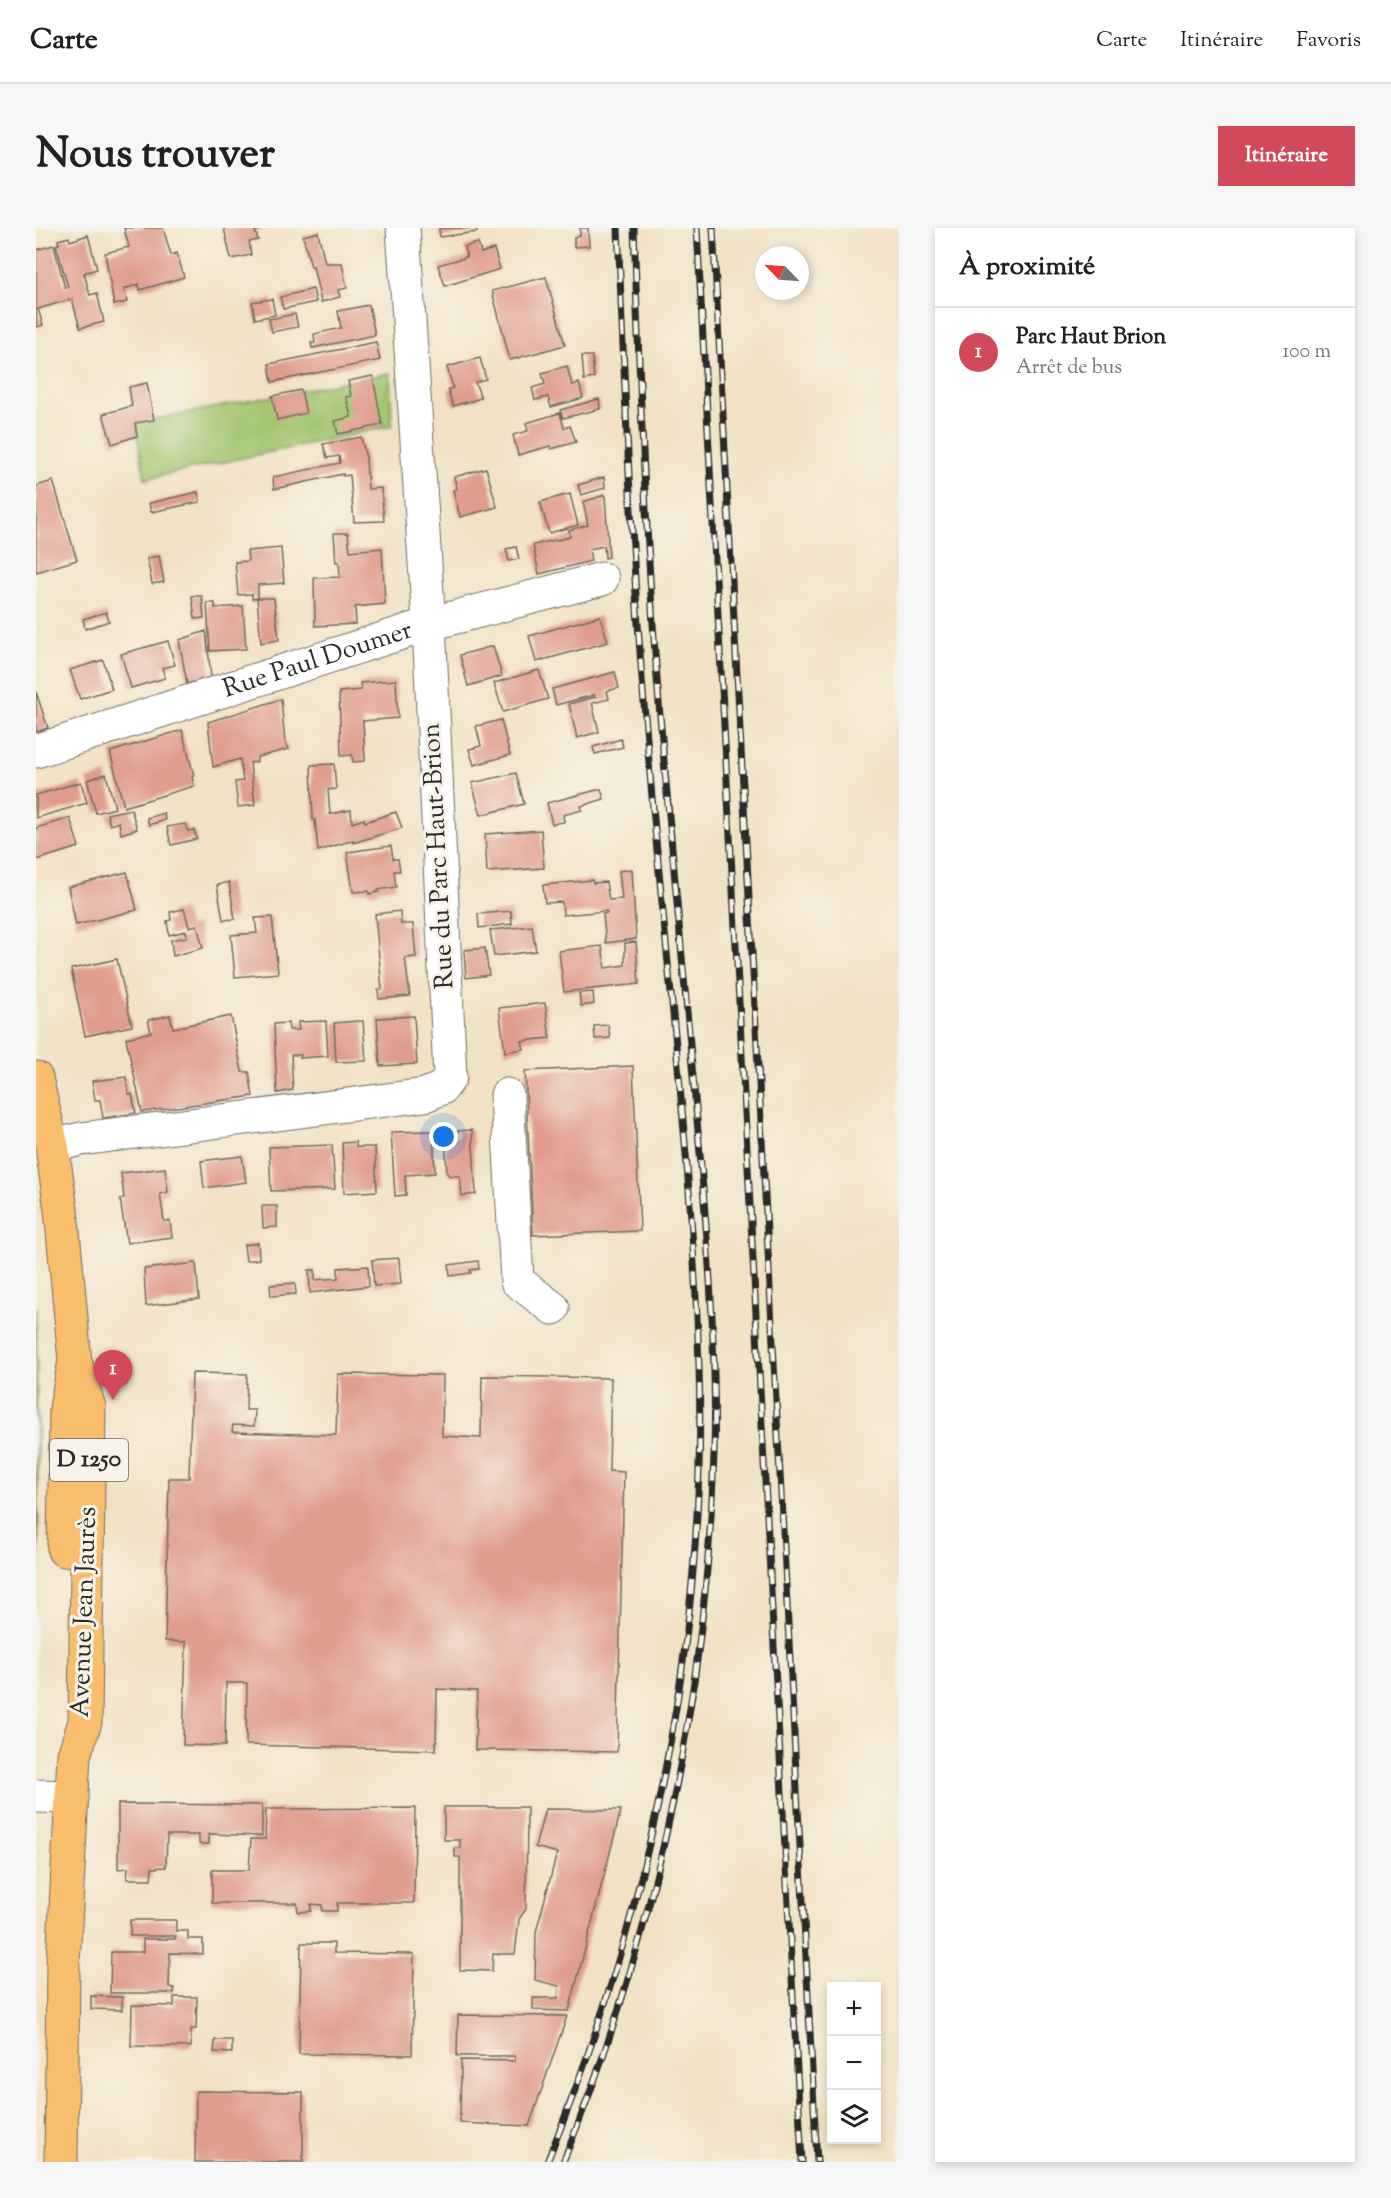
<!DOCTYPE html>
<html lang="fr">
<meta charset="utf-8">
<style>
body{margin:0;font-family:"Sorts Mill Goudy",serif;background:#f6f6f6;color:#202124}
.controls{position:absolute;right:18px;bottom:18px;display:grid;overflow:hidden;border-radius:0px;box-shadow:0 3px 9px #0003}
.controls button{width:54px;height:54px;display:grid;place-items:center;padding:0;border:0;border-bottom:2px solid #e0e0e0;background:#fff;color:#202124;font:30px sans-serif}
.compass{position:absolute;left:719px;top:18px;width:54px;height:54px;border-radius:50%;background:#fff;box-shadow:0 3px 9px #0003;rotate:295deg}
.you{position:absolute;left:408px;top:909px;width:21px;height:21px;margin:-15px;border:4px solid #fff;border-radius:50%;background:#1a73e8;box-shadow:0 0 0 9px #1a73e833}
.badge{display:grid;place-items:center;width:39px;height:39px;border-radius:50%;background:#d1495b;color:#fff;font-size:20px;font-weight:700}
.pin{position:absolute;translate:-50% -50px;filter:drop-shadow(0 2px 3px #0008)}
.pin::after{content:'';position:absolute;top:32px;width:21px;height:18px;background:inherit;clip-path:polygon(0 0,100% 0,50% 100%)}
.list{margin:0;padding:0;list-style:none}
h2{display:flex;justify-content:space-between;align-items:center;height:78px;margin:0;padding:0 24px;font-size:26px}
h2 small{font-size:20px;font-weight:400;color:#757577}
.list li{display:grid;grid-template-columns:39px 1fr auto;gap:18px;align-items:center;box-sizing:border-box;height:90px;padding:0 24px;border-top:2px solid #e0e0e0}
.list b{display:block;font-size:22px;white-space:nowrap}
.list p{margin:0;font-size:20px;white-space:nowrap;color:#757577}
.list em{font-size:20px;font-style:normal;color:#757577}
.icon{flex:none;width:33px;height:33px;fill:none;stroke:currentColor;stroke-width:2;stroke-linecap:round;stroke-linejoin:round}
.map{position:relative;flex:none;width:863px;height:1934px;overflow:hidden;border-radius:0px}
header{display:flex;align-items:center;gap:36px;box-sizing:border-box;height:84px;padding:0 30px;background:#fff;border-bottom:2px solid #e0e0e0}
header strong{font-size:28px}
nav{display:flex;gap:33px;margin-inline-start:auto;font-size:21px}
.intro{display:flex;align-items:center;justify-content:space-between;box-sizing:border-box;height:144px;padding:0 36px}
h1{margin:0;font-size:42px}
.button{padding:15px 27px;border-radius:0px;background:#d1495b;color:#fff;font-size:21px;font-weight:700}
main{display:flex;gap:36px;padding:0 36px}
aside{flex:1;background:#fff;border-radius:0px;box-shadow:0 3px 9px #0003}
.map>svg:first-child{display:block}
.green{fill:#a2c56e;stroke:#66784c;stroke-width:1.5}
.forest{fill:#81aa61;stroke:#566a46;stroke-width:1.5}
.building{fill:#e09c8d}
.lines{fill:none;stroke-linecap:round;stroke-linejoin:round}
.minor-casing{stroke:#706b61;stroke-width:35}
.primary-casing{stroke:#706b61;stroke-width:35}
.minor{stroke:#fff;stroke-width:33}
.primary{stroke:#f9be6d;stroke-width:33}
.rail-casing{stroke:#2b2b2b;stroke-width:7}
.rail{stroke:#f7f3e8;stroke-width:4.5;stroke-dasharray:14;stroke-linecap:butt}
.labels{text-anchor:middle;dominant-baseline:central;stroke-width:6;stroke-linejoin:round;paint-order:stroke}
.shield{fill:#f7f3e8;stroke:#686764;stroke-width:1.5}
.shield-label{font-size:24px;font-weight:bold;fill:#2b2b2b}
.street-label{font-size:26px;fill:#2b2b2b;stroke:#f7f3e8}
</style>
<header>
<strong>Carte</strong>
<nav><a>Carte</a><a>Itinéraire</a><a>Favoris</a></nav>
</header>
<div class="intro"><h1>Nous trouver</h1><a class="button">Itinéraire</a></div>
<main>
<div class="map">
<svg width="863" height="1934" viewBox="0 0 863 1934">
<rect width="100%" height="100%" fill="#f7f3e8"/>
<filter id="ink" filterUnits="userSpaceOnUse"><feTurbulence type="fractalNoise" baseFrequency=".0167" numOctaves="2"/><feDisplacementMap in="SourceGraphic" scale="12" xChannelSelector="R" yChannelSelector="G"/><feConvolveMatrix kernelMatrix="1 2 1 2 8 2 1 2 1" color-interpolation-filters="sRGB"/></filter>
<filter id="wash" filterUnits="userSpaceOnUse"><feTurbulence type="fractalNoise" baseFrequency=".008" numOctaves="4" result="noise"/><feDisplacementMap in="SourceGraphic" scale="24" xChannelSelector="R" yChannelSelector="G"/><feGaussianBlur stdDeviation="1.35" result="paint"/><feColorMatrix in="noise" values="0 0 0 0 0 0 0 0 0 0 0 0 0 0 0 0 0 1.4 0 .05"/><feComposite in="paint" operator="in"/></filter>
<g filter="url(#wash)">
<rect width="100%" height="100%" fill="#f1e2c5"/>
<!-- green -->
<path class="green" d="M 354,145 L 356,198 L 109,251 L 99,195 Z"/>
<!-- forest -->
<path class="forest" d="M 0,1079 L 3,1341 L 0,1341 Z"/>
<g id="blocks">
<!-- building -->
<path class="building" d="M 88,0 L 127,0 L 135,27 L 141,25 L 148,49 L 104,62 L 103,56 L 88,61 L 91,74 L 78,77 L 69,25 L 93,19 Z
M 188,0 L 228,0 L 228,1 L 219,3 L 222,12 L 213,14 L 215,27 L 195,31 Z
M 403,0 L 440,0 L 441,4 L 404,9 Z
M 544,0 L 552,0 L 553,18 L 538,19 L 538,9 L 544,7 Z
M 282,4 L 289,35 L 306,35 L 311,60 L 302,62 L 304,69 L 285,74 L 277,38 L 275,39 L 267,8 Z
M 52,7 L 61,41 L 48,45 L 54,67 L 61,65 L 68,94 L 44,100 L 36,71 L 2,81 L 7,97 L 0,99 L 0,22 L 18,17 L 29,60 L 32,59 L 20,17 L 23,16 L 22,12 L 33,9 L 34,13 Z
M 442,15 L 445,25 L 458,21 L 464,41 L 409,58 L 402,37 L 431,29 L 428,19 Z
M 510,49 L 529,117 L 474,132 L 456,63 Z
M 277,61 L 280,74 L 247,81 L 244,69 Z
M 236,71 L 239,87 L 219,91 L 216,74 Z
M 333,77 L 339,107 L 276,120 L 275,115 L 279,115 L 278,106 L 305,100 L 302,83 Z
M 259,86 L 262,99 L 236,104 L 233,91 Z
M 340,114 L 344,132 L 236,154 L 233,136 Z
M 546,128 L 556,128 L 558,150 L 548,152 Z
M 444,130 L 450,151 L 439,154 L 445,170 L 417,178 L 412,161 L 417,160 L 411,139 Z
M 531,138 L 536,157 L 543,155 L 547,170 L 515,179 L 512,169 L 499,172 L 496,160 L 509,156 L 506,145 Z
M 337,148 L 346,197 L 302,206 L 299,193 L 315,189 L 310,169 L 315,168 L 312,153 Z
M 111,155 L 118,192 L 99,195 L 101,208 L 76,216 L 67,186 L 96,178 L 93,159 Z
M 265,162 L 270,185 L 241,192 L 236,168 Z
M 563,171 L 564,181 L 527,190 L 524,182 Z
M 524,185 L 528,200 L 534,198 L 540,214 L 515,221 L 514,218 L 482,227 L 477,207 L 492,203 L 490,195 Z
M 325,209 L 330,230 L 332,261 L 345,260 L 348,293 L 318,294 L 314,247 L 307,248 L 307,246 L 238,261 L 237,249 L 304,235 L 303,228 L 291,230 L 287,216 Z
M 450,240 L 461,279 L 424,289 L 417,262 L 421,261 L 418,249 Z
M 568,249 L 569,260 L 545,267 L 542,257 Z
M 17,253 L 41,332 L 0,344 L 0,258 Z
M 162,264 L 164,274 L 115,284 L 113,275 Z
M 534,266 L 542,297 L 513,305 L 504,274 Z
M 569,267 L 573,329 L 569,330 L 568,318 L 553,321 L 555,333 L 503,346 L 497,317 L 534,309 L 533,302 L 552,297 L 547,274 Z
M 298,305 L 312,305 L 314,323 L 346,320 L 349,376 L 319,379 L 320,396 L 279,398 L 278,350 L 304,349 L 303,334 L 300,334 Z
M 480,319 L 483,331 L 473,333 L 470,321 Z
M 245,320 L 248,355 L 222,357 L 222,370 L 238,370 L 243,412 L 225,415 L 221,370 L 216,371 L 216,366 L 202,367 L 199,334 L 212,333 L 211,323 Z
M 123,328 L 128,354 L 116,356 L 111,330 Z
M 156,368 L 166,368 L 168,390 L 159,391 Z
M 171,375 L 179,375 L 179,380 L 207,378 L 210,421 L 174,423 Z
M 70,384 L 73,393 L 49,401 L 47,391 Z
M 564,388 L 572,414 L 500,434 L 493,408 Z
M 170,403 L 175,449 L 151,456 L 143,412 Z
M 132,413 L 139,437 L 126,440 L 129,450 L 95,460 L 85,426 Z
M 457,418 L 466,448 L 432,458 L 424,427 Z
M 67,432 L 76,461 L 44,471 L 34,442 Z
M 503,442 L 512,471 L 467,484 L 458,455 Z
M 579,444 L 583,460 L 571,463 L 573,471 L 556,475 L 563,504 L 541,510 L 533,476 L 559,469 L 558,467 L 520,477 L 516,461 Z
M 360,452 L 362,490 L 327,493 L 329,533 L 317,534 L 316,527 L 305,528 L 303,464 L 325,462 L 324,455 Z
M 0,464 L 12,500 L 0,504 Z
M 245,471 L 249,513 L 253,521 L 221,529 L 221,534 L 214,535 L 219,577 L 202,579 L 199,554 L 207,553 L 204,531 L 177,539 L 172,494 Z
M 465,492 L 474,527 L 438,537 L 433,521 L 445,518 L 440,498 Z
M 146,502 L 158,548 L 156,549 L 158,558 L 88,579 L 74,524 Z
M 585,511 L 587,519 L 559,526 L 557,519 Z
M 298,536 L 300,561 L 292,562 L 294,586 L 315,582 L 316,595 L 328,591 L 329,594 L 360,584 L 366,600 L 317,615 L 317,612 L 282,623 L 279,592 L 277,592 L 275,537 Z
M 480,545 L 488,576 L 445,587 L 436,555 Z
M 70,546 L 79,580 L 60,585 L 51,552 Z
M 45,554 L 51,575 L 0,590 L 0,567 Z
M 565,561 L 568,571 L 545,578 L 546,582 L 527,587 L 528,594 L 516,596 L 511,575 Z
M 95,581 L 101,601 L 85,606 L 83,594 L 74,597 L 71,586 Z
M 128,585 L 129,592 L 113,597 L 111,590 Z
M 34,590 L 43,619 L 0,632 L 0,600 Z
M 149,596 L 152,603 L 158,602 L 161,611 L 135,617 L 131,599 Z
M 505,602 L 508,640 L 451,644 L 449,606 Z
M 355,618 L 357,631 L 362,631 L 364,643 L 358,643 L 360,659 L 342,662 L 343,664 L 333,666 L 333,663 L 317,664 L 311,624 Z
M 596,641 L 600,711 L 570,715 L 567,686 L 571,685 L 570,683 L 527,687 L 526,674 L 509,675 L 507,657 L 556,652 L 557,655 L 570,654 L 573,672 L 586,671 L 583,643 Z
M 91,644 L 101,682 L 40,697 L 32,659 Z
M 193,654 L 199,691 L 187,692 L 181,657 Z
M 148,681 L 153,699 L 161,697 L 167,720 L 137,728 L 135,712 L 151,709 L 150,703 L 133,707 L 131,693 L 135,692 L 134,684 Z
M 364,683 L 365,696 L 377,696 L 380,729 L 369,730 L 374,768 L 343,771 L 342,762 L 346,761 L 339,686 Z
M 475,683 L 476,696 L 443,700 L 442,686 Z
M 236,689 L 242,745 L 199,749 L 195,707 L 221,705 L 219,690 Z
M 496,698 L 500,723 L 458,728 L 454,702 Z
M 600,714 L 603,756 L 528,764 L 523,723 L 566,718 L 569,740 L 589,737 L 589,715 Z
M 449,720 L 453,747 L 430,750 L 428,722 Z
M 81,731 L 96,798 L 49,808 L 35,741 Z
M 557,764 L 558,776 L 545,778 L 543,765 Z
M 509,775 L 514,810 L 486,813 L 488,821 L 469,824 L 463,780 Z
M 134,787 L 137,800 L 195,788 L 206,844 L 213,844 L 217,868 L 106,884 L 90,810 L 115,804 L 112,792 Z
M 378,788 L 381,836 L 344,838 L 341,790 Z
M 290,793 L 292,828 L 264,830 L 265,827 L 255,827 L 257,862 L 241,865 L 238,796 L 252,795 L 253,802 L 263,802 L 262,794 Z
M 322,793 L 327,793 L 330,833 L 300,834 L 298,795 Z
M 572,797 L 574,810 L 559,811 L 558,798 Z
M 597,838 L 604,1003 L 497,1007 L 489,843 Z
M 90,849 L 93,866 L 96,866 L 100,885 L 67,890 L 64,872 L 59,872 L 56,853 Z
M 436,902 L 440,966 L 426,968 L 424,948 L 414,948 L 411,945 L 409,910 L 422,909 L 421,903 Z
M 397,903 L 399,945 L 369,947 L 370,967 L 359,968 L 355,904 Z
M 320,914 L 320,919 L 339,919 L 341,963 L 308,965 L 306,915 Z
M 296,917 L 299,961 L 235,963 L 233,919 Z
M 206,928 L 210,954 L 168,960 L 165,933 Z
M 129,940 L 132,964 L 124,966 L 128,993 L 134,993 L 136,1009 L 91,1015 L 84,971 L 88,970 L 85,945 Z
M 226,978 L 241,978 L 241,999 L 227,1000 Z
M 222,1015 L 223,1031 L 210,1033 L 208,1017 Z
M 363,1030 L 365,1056 L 338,1058 L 336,1032 Z
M 442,1033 L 443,1041 L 434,1042 L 435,1045 L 414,1048 L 413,1037 Z
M 160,1035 L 163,1071 L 110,1078 L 108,1041 Z
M 332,1038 L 333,1058 L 274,1065 L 273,1042 L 279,1042 L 279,1052 L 302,1050 L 302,1040 Z
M 259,1055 L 260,1066 L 235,1068 L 234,1057 Z
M 156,1145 L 211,1146 L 210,1182 L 219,1182 L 218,1198 L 197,1197 L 196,1204 L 300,1207 L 302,1146 L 407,1147 L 406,1208 L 445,1210 L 446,1148 L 575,1150 L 573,1243 L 588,1244 L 581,1524 L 439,1522 L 441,1463 L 401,1461 L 400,1522 L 210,1517 L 211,1455 L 190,1455 L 189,1518 L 147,1517 L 150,1414 L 129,1413 L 133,1250 L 153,1250 Z
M 82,1576 L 226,1577 L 226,1608 L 173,1606 L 173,1616 L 163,1616 L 163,1607 L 131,1607 L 130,1639 L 116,1640 L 115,1651 L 91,1651 L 92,1640 L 82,1641 Z
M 408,1579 L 491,1579 L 490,1681 L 483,1691 L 479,1726 L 457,1726 L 456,1743 L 424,1742 L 424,1629 L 419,1629 L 419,1620 L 424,1620 L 424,1612 L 408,1612 Z
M 379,1580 L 378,1675 L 301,1675 L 301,1683 L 286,1683 L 286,1677 L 275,1676 L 275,1683 L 262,1684 L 261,1675 L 176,1675 L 176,1642 L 213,1642 L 215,1611 L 229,1611 L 230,1581 Z
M 509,1581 L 585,1582 L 533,1783 L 497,1782 L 497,1770 L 522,1770 L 523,1758 L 499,1752 L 500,1704 L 521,1625 L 499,1619 Z
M 94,1692 L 140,1692 L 140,1703 L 152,1703 L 152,1711 L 167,1711 L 167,1726 L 134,1725 L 133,1759 L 138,1760 L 138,1765 L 74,1765 L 75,1724 L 107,1724 L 107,1711 L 139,1711 L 140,1708 L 94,1708 Z
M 265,1715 L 298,1715 L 298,1725 L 378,1726 L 376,1827 L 263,1826 Z
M 55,1768 L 86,1769 L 86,1782 L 55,1781 Z
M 138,1769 L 161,1769 L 160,1801 L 155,1801 L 155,1819 L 95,1818 L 96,1777 L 138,1778 Z
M 422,1787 L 531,1788 L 493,1898 L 424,1895 L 425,1832 L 479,1833 L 479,1830 L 478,1828 L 421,1828 Z
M 179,1812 L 196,1812 L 196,1825 L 178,1824 Z
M 160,1863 L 267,1864 L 267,1934 L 159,1934 Z"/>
</g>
</g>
<g filter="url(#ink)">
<use href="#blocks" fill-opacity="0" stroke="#706b61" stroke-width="1.5"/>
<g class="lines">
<!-- minor casing -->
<g class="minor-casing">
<g id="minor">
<path id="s1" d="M 0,523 L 393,396 L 566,351"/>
<path d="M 471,867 L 481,1053 L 517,1080"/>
<path d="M 16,918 L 45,911 L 389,867 L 406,860 L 414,849 L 393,396 L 367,0"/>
<path d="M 0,1568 L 36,1569"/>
</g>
</g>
<!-- primary casing -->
<g class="primary-casing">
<path id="primary" d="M 0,850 L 16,918 L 25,982 L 39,1133 L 53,1179 L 49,1494 L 38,1527 L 27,1736 L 25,1934
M 28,1322 L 30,1180 L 38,1138"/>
</g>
<!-- minor -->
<use href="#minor" class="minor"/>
<!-- primary -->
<use href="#primary" class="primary"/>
<!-- rail casing -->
<g class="rail-casing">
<path id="rail" d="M 661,0 L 766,1934
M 677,0 L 781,1934
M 511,1934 C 614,1683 671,1410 663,1138 C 656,928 628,720 611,511 C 596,341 589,170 582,0
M 527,1934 C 619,1709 670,1470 678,1226 C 681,1115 671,1003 661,892 C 650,765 637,638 626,511 C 611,341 604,170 598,0"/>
</g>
<!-- rail -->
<use href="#rail" class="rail"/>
</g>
</g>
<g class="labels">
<!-- shield labels -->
<rect class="shield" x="14" y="1211" width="78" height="42" rx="4.5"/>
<g class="shield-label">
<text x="53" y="1232">D 1250</text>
</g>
<!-- street labels -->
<g class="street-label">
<text stroke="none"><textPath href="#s1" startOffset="296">Rue Paul Doumer</textPath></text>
<text transform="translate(403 628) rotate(-93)">Rue du Parc Haut-Brion</text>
<text transform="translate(49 1384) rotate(-88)">Avenue Jean Jaurès</text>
</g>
</g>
</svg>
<div class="controls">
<button>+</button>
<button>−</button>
<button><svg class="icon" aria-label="layers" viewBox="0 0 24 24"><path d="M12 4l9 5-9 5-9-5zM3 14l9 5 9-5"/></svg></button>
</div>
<svg class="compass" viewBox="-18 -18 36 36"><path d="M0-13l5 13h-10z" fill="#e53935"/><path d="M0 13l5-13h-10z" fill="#757577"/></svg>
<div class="you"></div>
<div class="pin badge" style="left:77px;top:1172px">1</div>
</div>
<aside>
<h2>À proximité<small></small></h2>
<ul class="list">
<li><span class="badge">1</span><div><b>Parc Haut Brion</b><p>Arrêt de bus</p></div><em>100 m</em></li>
</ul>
</aside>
</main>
